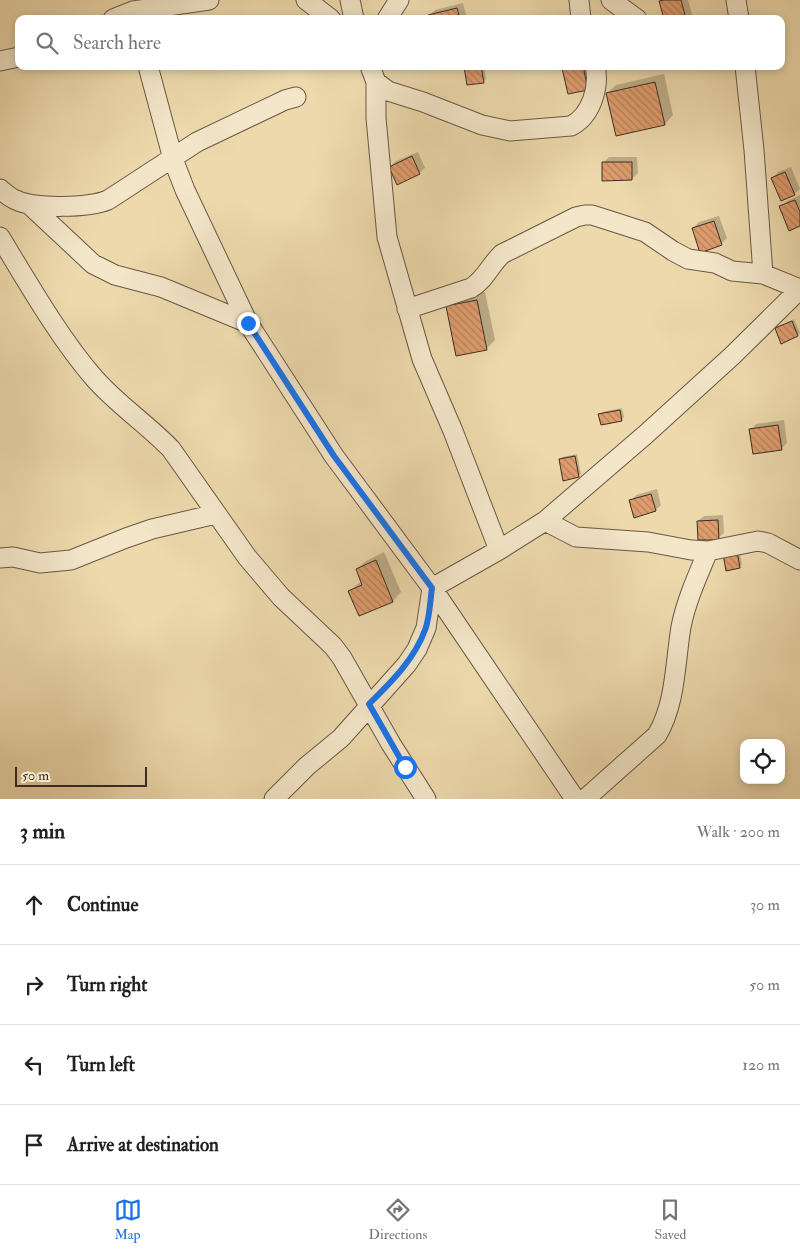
<!DOCTYPE html>
<meta charset="utf-8">
<style>
body{margin:0;font-family:"IM FELL Double Pica",serif;background:#f2f2f2;color:#202124}
.controls{position:absolute;right:15px;bottom:15px;display:grid;overflow:hidden;border-radius:10px;box-shadow:0 2px 8px #0003}
.controls button{width:45px;height:45px;display:grid;place-items:center;padding:0;border:0;border-bottom:1px solid #e0e0e0;background:#fff;color:#202124;font:25px sans-serif}
.scale{position:absolute;left:15px;bottom:12px;width:132px;box-sizing:border-box;padding-left:5px;border:2px solid #3c2d23;border-top:0;font-size:14px;line-height:18px;white-space:nowrap;color:#3c2d23;-webkit-text-stroke:4px #f3e6c9;paint-order:stroke}
.stop{position:absolute;width:15px;height:15px;margin:-11px;border:4px solid #1a73e8;border-radius:50%;background:#fff}
.stop.end{background:#1a73e8;border-color:#fff;box-shadow:0 1px 5px #0008}
.list{margin:0;padding:0;list-style:none}
h2{display:flex;justify-content:space-between;align-items:center;height:65px;margin:0;padding:0 20px;font-size:21px}
h2 small{font-size:16px;font-weight:400;color:#757577}
.list li{display:grid;grid-template-columns:32px 1fr auto;gap:15px;align-items:center;box-sizing:border-box;height:80px;padding:0 20px;border-top:1px solid #e0e0e0}
.list b{display:block;font-size:19px;white-space:nowrap}
.list em{font-size:16px;font-style:normal;color:#757577}
.icon{flex:none;width:28px;height:28px;fill:none;stroke:currentColor;stroke-width:2;stroke-linecap:round;stroke-linejoin:round}
.map{position:relative;flex:none;width:800px;height:799px;overflow:hidden}
.search{position:absolute;background:#fff;box-shadow:0 2px 8px #0003;left:15px;right:15px;top:15px;height:55px;display:flex;align-items:center;gap:12px;box-sizing:border-box;padding:0 18px;border-radius:10px;color:#757577;font-size:19px}
.sheet{height:385px;background:#fff}
nav{display:flex;justify-content:space-around;align-items:center;box-sizing:border-box;height:70px;border-top:1px solid #e0e0e0;background:#fff;font-size:14px;color:#757577}
nav a{display:grid;justify-items:center;gap:2px}
nav .on{color:#1a73e8}
.map>svg:first-child{display:block}
.shadow{fill:#0003}
.building{fill:url(#building-back-hatch);stroke:#3c2d23}
.lines{fill:none;stroke-linecap:round;stroke-linejoin:round}
.street-casing{stroke:#685845;stroke-width:21}
.street{stroke:#f3e6c9;stroke-width:19}
.route{stroke:#1a73e8;stroke-width:6}
</style>
<div class="map">
<svg width="800" height="799" viewBox="0 0 800 799">
<defs>
<pattern id="building-back-hatch" width="6" height="6" patternUnits="userSpaceOnUse" patternTransform="scale(1.25)"><rect width="6" height="6" fill="#df9c6d"/><path d="M-1 5l2 2M0 0l6 6M5-1l2 2" fill="none" stroke="#b68059"/></pattern>
</defs>
<rect width="100%" height="100%" fill="#edd9ac"/>
<filter id="stains"><feTurbulence type="fractalNoise" baseFrequency=".004" numOctaves="4"/><feColorMatrix values="0 0 0 0 .2 0 0 0 0 .09 0 0 0 0 .02 0 0 0 .5 -.17"/></filter>
<radialGradient id="worn" r=".72"><stop offset=".6" stop-color="#630" stop-opacity="0"/><stop offset="1" stop-color="#630" stop-opacity=".3"/></radialGradient>
<!-- shadow -->
<path class="shadow" d="M 662,0 L 688,0 L 693,17 L 691,19 L 665,19 L 661,2 Z
M 463,3 L 467,19 L 430,19 L 430,15 L 435,10 Z
M 466,66 L 484,66 L 486,79 L 484,82 L 465,68 Z
M 566,66 L 589,66 L 593,83 L 569,92 L 563,69 Z
M 664,74 L 673,115 L 665,124 L 607,93 L 616,85 Z
M 418,152 L 425,168 L 419,173 L 390,167 L 396,161 Z
M 609,157 L 637,157 L 638,173 L 632,179 L 603,163 Z
M 791,167 L 800,189 L 794,194 L 772,178 L 778,172 Z
M 800,195 L 800,225 L 781,207 L 787,201 Z
M 719,216 L 727,238 L 721,244 L 693,228 L 699,222 Z
M 485,292 L 495,340 L 486,349 L 447,306 L 456,298 Z
M 794,319 L 800,333 L 798,335 L 776,329 Z
M 622,408 L 624,417 L 621,420 L 600,414 L 602,412 Z
M 784,420 L 787,443 L 781,449 L 751,430 L 756,424 Z
M 577,454 L 581,474 L 578,476 L 560,460 L 562,457 Z
M 657,489 L 661,505 L 656,510 L 631,501 L 636,495 Z
M 723,515 L 724,533 L 718,538 L 698,521 L 704,516 Z
M 739,550 L 742,564 L 740,567 L 727,552 Z
M 384,552 L 401,592 L 393,601 L 359,615 L 349,591 L 362,581 L 357,569 L 366,561 Z"/>
<!-- building -->
<path class="building" d="M 664,0 L 681,0 L 686,19 L 664,19 L 659,1 Z
M 457,8 L 460,19 L 429,19 L 428,15 Z
M 469,66 L 481,66 L 484,83 L 467,85 L 464,67 Z
M 571,66 L 583,66 L 588,90 L 568,94 L 562,68 Z
M 655,82 L 665,125 L 616,136 L 606,93 Z
M 412,156 L 420,174 L 397,185 L 389,167 Z
M 602,162 L 632,162 L 632,180 L 602,181 Z
M 785,172 L 795,195 L 781,201 L 771,178 Z
M 795,200 L 800,212 L 800,226 L 789,231 L 779,206 Z
M 714,221 L 722,245 L 700,253 L 692,228 Z
M 477,300 L 487,350 L 456,356 L 446,306 Z
M 792,321 L 798,336 L 781,344 L 775,328 Z
M 620,410 L 622,421 L 601,425 L 598,414 Z
M 778,425 L 782,450 L 753,454 L 749,429 Z
M 575,456 L 579,477 L 563,481 L 559,459 Z
M 651,494 L 656,511 L 634,518 L 629,500 Z
M 718,520 L 719,540 L 698,540 L 697,521 Z
M 737,551 L 740,568 L 726,571 L 723,554 Z
M 376,560 L 393,602 L 359,616 L 348,591 L 362,585 L 356,569 Z"/>
<g class="lines">
<!-- street casing -->
<g class="street-casing">
<path id="street" d="M 306,0 L 331,19
M 350,0 L 354,19
M 579,0 L 581,19
M 611,0 L 637,19
M 736,0 L 739,19
M 113,19 L 133,11 L 209,0
M 387,19 L 399,0
M 0,61 L 19,57
M 148,66 L 173,159 L 185,190 L 248,323 L 334,456 L 432,588 L 575,799
M 370,66 L 376,82 L 388,91 L 423,102 L 482,125 L 510,131 L 571,126 C 591,116 600,87 595,66
M 745,66 L 754,150 L 763,274
M 376,82 L 376,118 L 387,237 L 422,359 L 453,431 L 499,550
M 0,189 C 5,193 10,198 16,200 C 34,209 89,208 108,200 L 197,142 L 285,100 L 296,97
M 30,205 L 93,264 L 115,275 L 161,287 L 248,323
M 0,237 C 28,283 60,339 95,379 C 118,405 147,424 171,449 L 247,557 L 281,597 L 333,646 L 342,658 L 391,744 L 426,799
M 407,309 L 471,288 C 485,280 490,265 502,254 L 576,217 L 585,215 L 592,215 L 645,232 L 673,251 L 688,259 L 715,263 L 732,271 L 763,274 L 800,289
M 545,521 L 576,537 L 648,542 L 691,550 L 708,551 L 758,541 L 768,543 L 800,560
M 0,558 L 13,557 L 40,563 L 71,560 L 126,538 L 152,529 L 216,514
M 274,799 L 307,766 L 341,738 L 407,664 L 417,649 L 426,628 L 432,588 L 499,550 L 545,521 L 645,435 L 732,356 L 800,289
M 585,799 L 657,735 C 676,703 675,663 681,627 C 686,601 698,575 708,551"/>
</g>
<!-- street -->
<use href="#street" class="street"/>
</g>
<g class="lines">
<!-- route -->
<path class="route" d="M 248,323 L 334,456 L 432,588 C 430,601 430,617 425,630 C 414,660 391,682 369,704 L 405,767"/>
</g>
<rect width="100%" height="100%" filter="url(#stains)"/>
<rect width="100%" height="100%" fill="url(#worn)"/>
</svg>
<div class="controls">
<button><svg class="icon" aria-label="locate" viewBox="0 0 24 24"><circle cx="12" cy="12" r="6"/><path d="M12 2v4M12 18v4M2 12h4M18 12h4"/></svg></button>
</div>
<div class="scale">50 m</div>
<div class="stop" style="left:405px;top:767px"></div>
<div class="stop end" style="left:248px;top:323px"></div>
<div class="search"><svg class="icon" aria-label="search" viewBox="0 0 24 24"><circle cx="10" cy="10" r="6"/><path d="M15 15l6 6"/></svg>Search here</div>
</div>
<section class="sheet">
<h2>3 min<small>Walk · 200 m</small></h2>
<ul class="list">
<li><svg class="icon" aria-label="ahead" viewBox="0 0 24 24"><path d="M12 20V5M6 11l6-6 6 6"/></svg><div><b>Continue</b></div><em>30 m</em></li>
<li><svg class="icon" aria-label="right" viewBox="0 0 24 24"><path d="M7 20v-9h11M14 6l5 5-5 5"/></svg><div><b>Turn right</b></div><em>50 m</em></li>
<li><svg class="icon" aria-label="left" viewBox="0 0 24 24"><path d="M17 20v-9H6M10 6l-5 5 5 5"/></svg><div><b>Turn left</b></div><em>120 m</em></li>
<li><svg class="icon" aria-label="arrive" viewBox="0 0 24 24"><path d="M6 21V4h12l-3 4 3 4H6"/></svg><div><b>Arrive at destination</b></div></li>
</ul>
</section>
<nav>
<a class="on"><svg class="icon" aria-label="map" viewBox="0 0 24 24"><path d="M3 6l6-2 6 2 6-2v14l-6 2-6-2-6 2zM9 4v14M15 6v14"/></svg>Map</a>
<a><svg class="icon" aria-label="directions" viewBox="0 0 24 24"><path d="M12 3l9 9-9 9-9-9zM9 14v-3h6M13 9l2 2-2 2"/></svg>Directions</a>
<a><svg class="icon" aria-label="saved" viewBox="0 0 24 24"><path d="M7 4h10v16l-5-4-5 4z"/></svg>Saved</a>
</nav>
